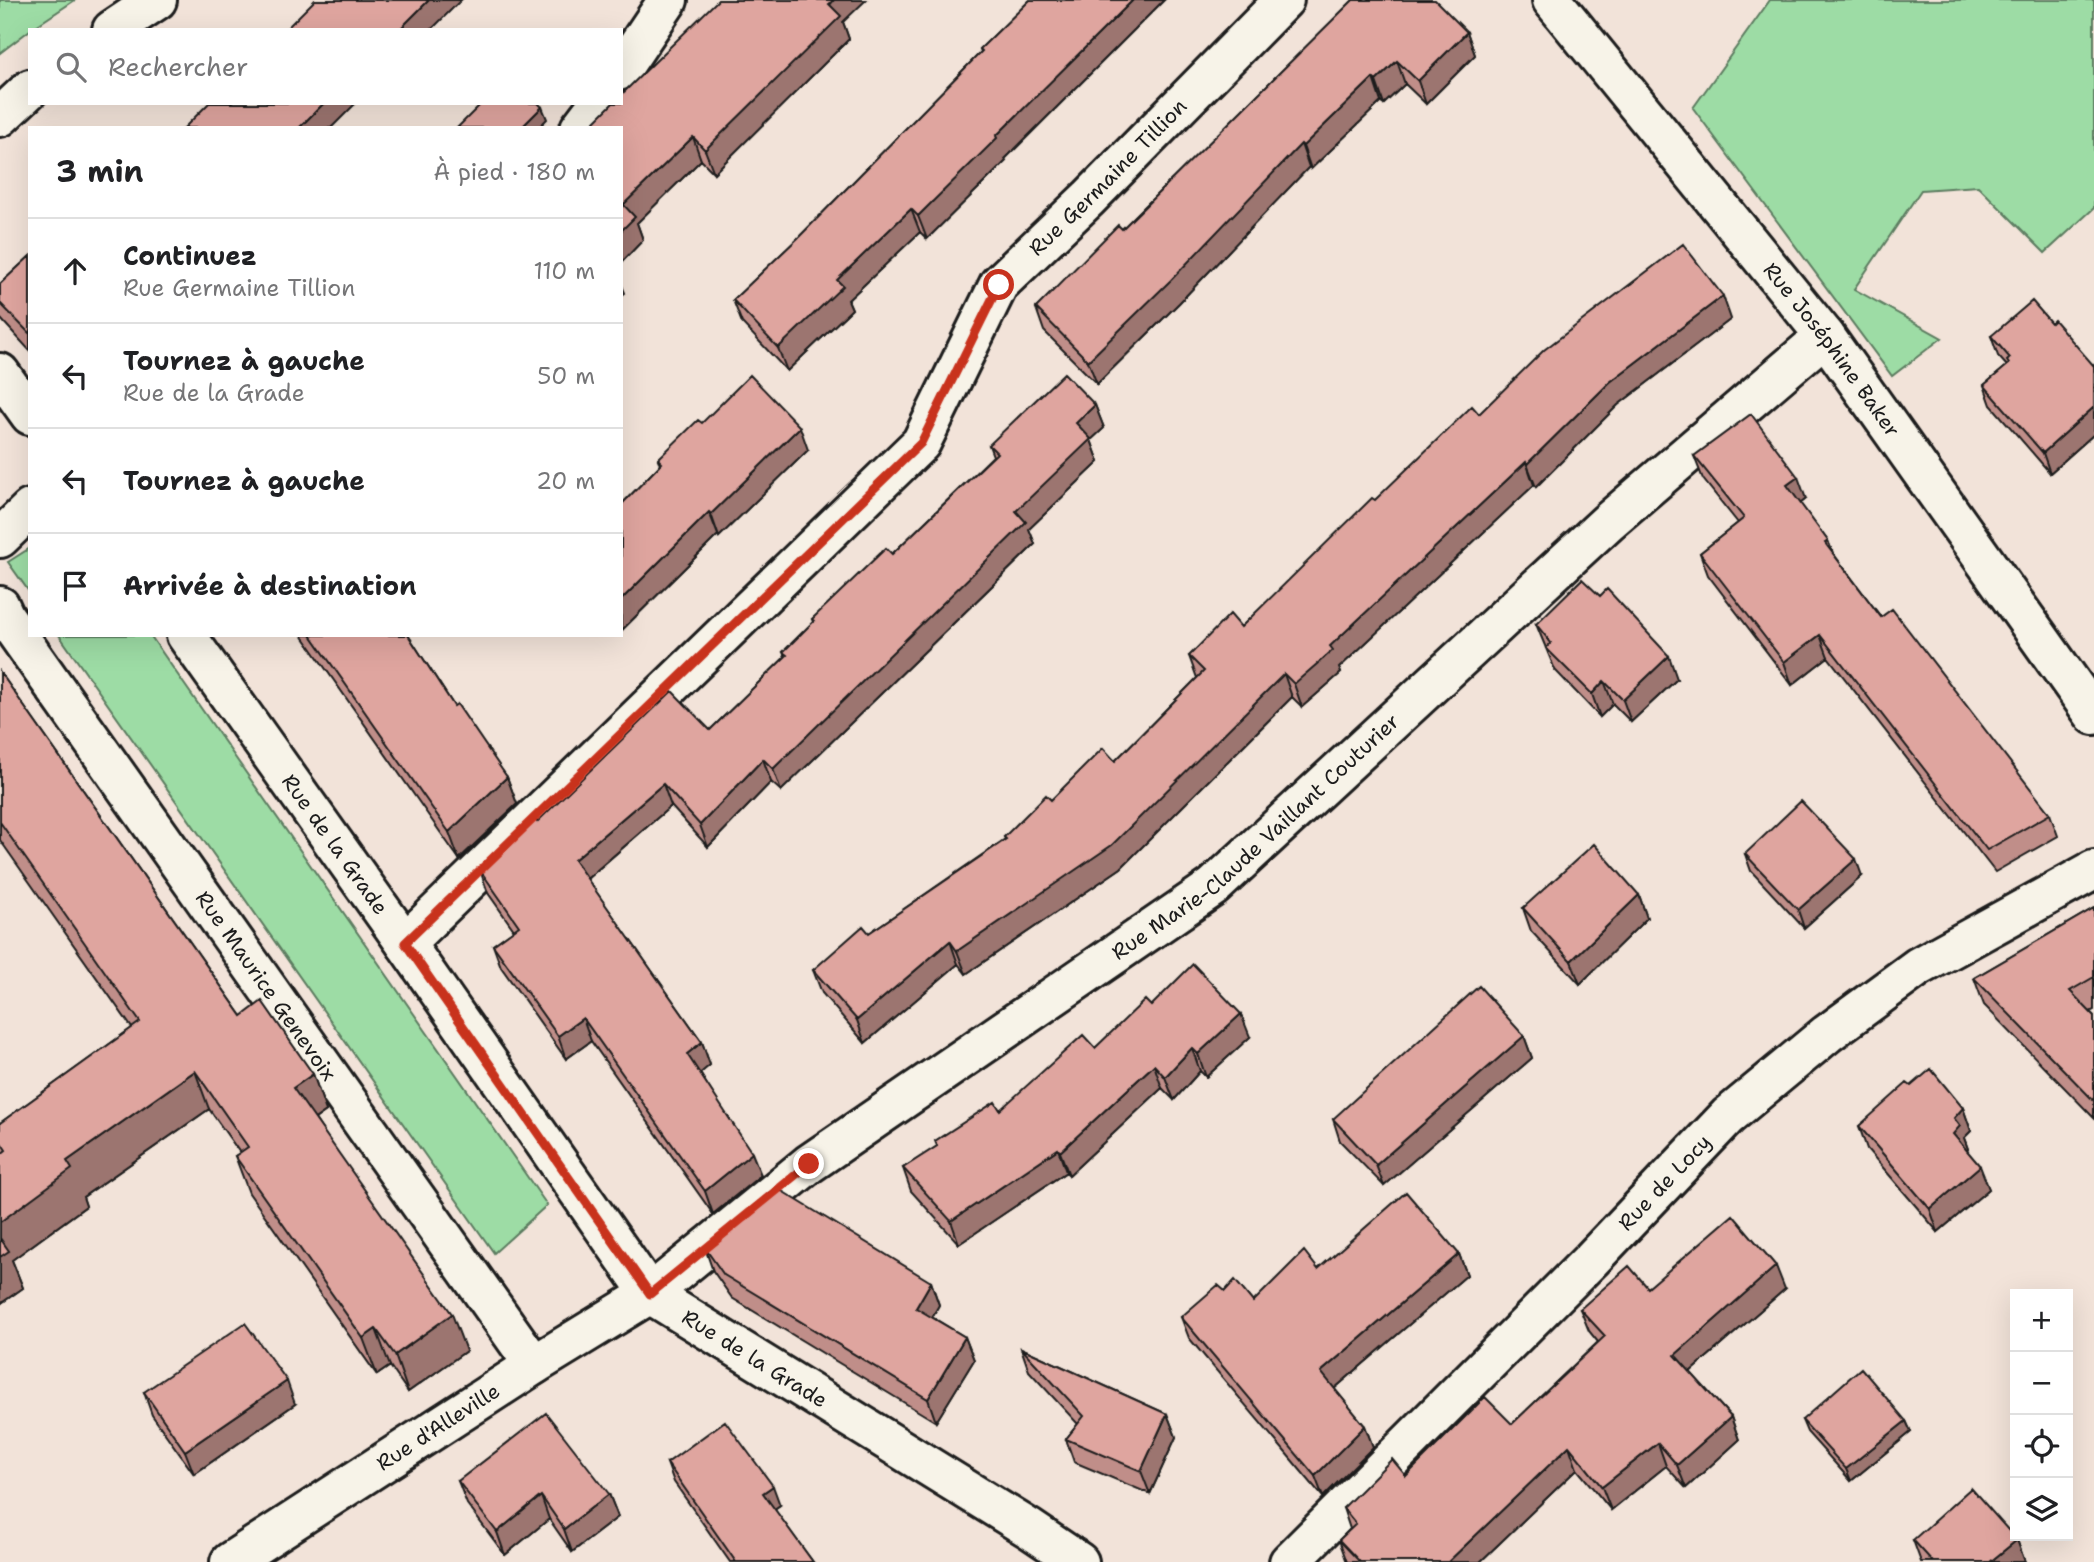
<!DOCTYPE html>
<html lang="fr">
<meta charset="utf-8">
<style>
body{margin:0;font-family:"Shantell Sans",sans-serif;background:#f2f2f2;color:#202124}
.controls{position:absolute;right:21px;bottom:21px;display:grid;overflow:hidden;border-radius:0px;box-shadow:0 7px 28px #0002}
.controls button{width:63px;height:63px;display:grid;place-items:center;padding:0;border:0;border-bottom:2px solid #e0e0e0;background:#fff;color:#202124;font:35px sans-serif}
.stop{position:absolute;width:21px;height:21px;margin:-16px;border:5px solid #c8321e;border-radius:50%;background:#fff}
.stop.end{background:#c8321e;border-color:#fff;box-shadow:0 2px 7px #0008}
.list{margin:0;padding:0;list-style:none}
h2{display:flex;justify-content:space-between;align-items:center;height:91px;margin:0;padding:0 28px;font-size:30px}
h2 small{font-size:23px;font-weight:400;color:#757577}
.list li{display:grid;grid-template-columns:46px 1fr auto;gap:21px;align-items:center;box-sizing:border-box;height:105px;padding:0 28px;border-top:2px solid #e0e0e0}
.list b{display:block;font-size:26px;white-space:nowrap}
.list p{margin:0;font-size:23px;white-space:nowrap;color:#757577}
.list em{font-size:23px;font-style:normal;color:#757577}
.icon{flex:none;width:38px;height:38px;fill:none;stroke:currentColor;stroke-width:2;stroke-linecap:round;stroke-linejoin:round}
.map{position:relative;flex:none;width:2094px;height:1562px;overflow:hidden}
.search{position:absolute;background:#fff;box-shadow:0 7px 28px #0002;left:28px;top:28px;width:595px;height:77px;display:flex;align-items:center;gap:18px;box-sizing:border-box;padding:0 24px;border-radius:0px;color:#757577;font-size:26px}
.panel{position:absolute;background:#fff;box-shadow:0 7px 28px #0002;left:28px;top:126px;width:595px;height:511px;border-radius:0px}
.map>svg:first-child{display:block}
.green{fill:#9ddca5;stroke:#5c7c60;stroke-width:2}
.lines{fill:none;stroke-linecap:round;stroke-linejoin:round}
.minor-casing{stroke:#1c1c1c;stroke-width:44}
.minor{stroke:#f7f3e8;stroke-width:38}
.wall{fill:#c08e89;stroke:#1c1c1c;stroke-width:2}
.shaded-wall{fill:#9c746f;stroke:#1c1c1c;stroke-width:2}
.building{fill:#dfa59f;stroke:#1c1c1c;stroke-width:2}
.route{stroke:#c8321e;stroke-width:9}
.labels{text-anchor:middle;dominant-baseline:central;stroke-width:5;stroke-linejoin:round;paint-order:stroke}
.street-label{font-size:21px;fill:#1c1c1c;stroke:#f7f3e8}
</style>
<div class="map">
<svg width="2094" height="1562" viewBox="0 0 2094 1562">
<rect width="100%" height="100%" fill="#f2e3d9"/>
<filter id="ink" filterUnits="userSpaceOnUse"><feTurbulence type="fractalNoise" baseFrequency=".0143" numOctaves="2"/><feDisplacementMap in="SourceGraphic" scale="14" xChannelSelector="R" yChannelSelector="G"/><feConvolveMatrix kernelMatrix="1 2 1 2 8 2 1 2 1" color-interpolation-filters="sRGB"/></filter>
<g filter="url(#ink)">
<!-- green -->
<path class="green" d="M 0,0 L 75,0 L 30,30 L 0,53 Z
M 1770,0 L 2094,0 L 2094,208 L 2045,253 L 1978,186 L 1921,190 L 1854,289 L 1942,338 L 1892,376 L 1693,108 Z
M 30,548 L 30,593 L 8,562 Z
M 59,635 L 150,635 L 547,1205 L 494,1253 Z"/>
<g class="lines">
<!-- minor casing -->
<g class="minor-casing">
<g id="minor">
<path id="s1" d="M 1552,0 L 1825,336 L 2094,715"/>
<path d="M 112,30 L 157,0"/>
<path d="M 621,70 L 668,0"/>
<path d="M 0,117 L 30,89"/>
<path d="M 580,128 L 599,103"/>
<path d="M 0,373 L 30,415"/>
<path d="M 0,538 L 30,509"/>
<path id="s2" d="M 0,606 L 5,617 L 534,1365"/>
<path id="s3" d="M 186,635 L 405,943 L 650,1294 L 1030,1529 L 1079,1562"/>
<path id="s4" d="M 405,943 L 921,443 L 999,284 L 1089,198 L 1284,0"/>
<path id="s5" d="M 230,1562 L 534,1365 L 650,1294 L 809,1164 L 1213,887 L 1608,522 L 1825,336"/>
<path id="s6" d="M 1289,1562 L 1591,1260 L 1728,1116 L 1827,1034 L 1918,967 L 2094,870"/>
</g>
</g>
<!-- minor -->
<use href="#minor" class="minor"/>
</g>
<!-- wall -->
<path class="wall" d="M 1030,0 L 1164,0 L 1005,159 L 1006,161 L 927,239 L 920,232 L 848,300 L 852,309 L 787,371 L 742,323 L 733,300 L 798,238 L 981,52 L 980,49 Z
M 1353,0 L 1467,32 L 1475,55 L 1426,104 L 1405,84 L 1384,104 L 1381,102 L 1311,169 L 1309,167 L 1179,303 L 1097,384 L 1044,331 L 1036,308 L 1122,229 Z
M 843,22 L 849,39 L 714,173 L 701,160 L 637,223 L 643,240 L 621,263 L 621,128 Z
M 30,256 L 30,351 L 0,318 L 0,284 Z
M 1731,319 L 1618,405 L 1536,487 L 1534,485 L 1339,668 L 1341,673 L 1302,707 L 1292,697 L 1121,868 L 966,974 L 958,964 L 865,1043 L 822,993 L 813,970 L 869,933 L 1005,839 L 1004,837 L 1051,800 L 1115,761 L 1197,678 L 1189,656 L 1241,627 L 1375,500 L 1479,414 Z
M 2051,323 L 2094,366 L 2094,434 L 2050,473 L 1991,405 L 1984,385 L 2007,366 L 1998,356 L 1991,336 Z
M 1095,405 L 1104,428 L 1091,440 L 1099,462 L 1029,529 L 1035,544 L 781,791 L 771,782 L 708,847 L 671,806 L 587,879 L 702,1042 L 710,1065 L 700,1073 L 761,1175 L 713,1214 L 591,1041 L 566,1059 L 501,967 L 493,945 L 514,930 L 488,893 L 480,870 L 537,822 L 710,730 L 785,657 L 783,652 L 813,622 L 812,619 L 892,554 L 993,456 L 989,445 Z
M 702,423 L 808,450 L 719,537 L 718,535 L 621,631 L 621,505 L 660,465 L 658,459 Z
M 1694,456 L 1806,499 L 1800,504 L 1828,541 L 1833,553 L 1881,617 L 2050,814 L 2058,836 L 1995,872 L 1828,657 L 1792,685 L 1708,575 L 1700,553 L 1738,523 L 1703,479 Z
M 1536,624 L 1677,679 L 1631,722 L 1613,704 L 1600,717 L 1555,670 Z
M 302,635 L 408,635 L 454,706 L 507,777 L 517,804 L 462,857 L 459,859 Z
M 0,672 L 242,1016 L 313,1074 L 326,1111 L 315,1119 L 466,1351 L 408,1392 L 390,1366 L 377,1375 L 249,1193 L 235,1156 L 240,1153 L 209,1109 L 83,1197 L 86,1206 L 12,1260 L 23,1288 L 0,1304 L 1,1154 L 0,1123 L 132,1028 L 0,840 Z
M 1745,854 L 1862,876 L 1804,928 L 1751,871 Z
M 1639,895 L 1647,918 L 1580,984 L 1531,931 L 1523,908 Z
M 2094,908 L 2094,1010 L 2090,1012 L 2094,1016 L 2094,1118 L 1984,1005 L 1974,978 Z
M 1151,1006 L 1250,1037 L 1206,1077 L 1200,1071 L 1174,1100 L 1162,1088 L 1069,1175 L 1066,1172 L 959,1244 L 911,1191 L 903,1168 L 1000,1110 L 1095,1048 Z
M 1524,1036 L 1532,1058 L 1384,1186 L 1340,1141 L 1333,1119 Z
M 1911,1086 L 1963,1108 L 1971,1131 L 1964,1138 L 1968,1149 L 1967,1151 L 1989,1189 L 1938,1232 L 1867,1149 L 1859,1126 Z
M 705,1248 L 931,1282 L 939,1305 L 932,1317 L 965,1337 L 974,1360 L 936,1422 L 732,1298 L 713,1271 Z
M 1459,1254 L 1467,1275 L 1334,1389 L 1365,1426 L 1373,1447 L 1323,1497 L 1189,1338 L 1181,1317 L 1225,1291 L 1253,1302 L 1318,1269 Z
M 1648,1288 L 1785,1289 L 1690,1372 L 1731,1417 L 1739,1440 L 1686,1488 L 1666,1466 L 1611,1510 L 1577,1469 L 1480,1562 L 1347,1562 L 1339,1540 L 1350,1529 L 1343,1508 L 1512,1424 L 1598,1342 L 1589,1331 L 1580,1309 Z
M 1021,1348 L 1167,1414 L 1176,1437 L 1150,1494 L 1074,1462 L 1066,1439 L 1078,1424 L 1029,1371 Z
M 144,1392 L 295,1404 L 194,1474 L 152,1415 Z
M 1802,1420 L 1906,1421 L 1911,1432 L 1851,1481 L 1807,1432 Z
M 667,1463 L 780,1505 L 774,1509 L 813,1562 L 730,1562 L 674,1482 Z
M 458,1481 L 609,1494 L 618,1517 L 572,1552 L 549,1519 L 505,1555 L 467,1504 Z
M 1913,1540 L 2017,1540 L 2025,1562 L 1921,1562 Z"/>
<!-- shaded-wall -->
<path class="shaded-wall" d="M 429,0 L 461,0 L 431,30 L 399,30 Z
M 834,0 L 866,0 L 843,22 L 849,39 L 714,173 L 705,150 Z
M 1133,0 L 1164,0 L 1005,159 L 1006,161 L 927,239 L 918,216 L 996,136 Z
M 1467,32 L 1475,55 L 1426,104 L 1418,81 Z
M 1397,61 L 1405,84 L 1384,104 L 1376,81 Z
M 1373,78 L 1381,102 L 1311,169 L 1303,146 Z
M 324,103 L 356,103 L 331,128 L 299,128 Z
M 542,107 L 547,119 L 538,128 L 521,128 Z
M 693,137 L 701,160 L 637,223 L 643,240 L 621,263 L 621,231 L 624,204 Z
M 1301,144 L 1309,167 L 1179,303 L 1097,384 L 1088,361 Z
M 911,209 L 920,232 L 848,300 L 852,309 L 787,371 L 778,348 L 837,280 Z
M 621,283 L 625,293 L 621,296 Z
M 1723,296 L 1731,319 L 1618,405 L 1536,487 L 1527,464 L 1610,382 Z
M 1095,405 L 1104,428 L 1091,440 L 1099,462 L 1029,529 L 1035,544 L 781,791 L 773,769 L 1016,511 L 1076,423 Z
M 2094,407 L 2094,434 L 2050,473 L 2043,453 Z
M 800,427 L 808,450 L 719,537 L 711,514 Z
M 1526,462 L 1534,485 L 1339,668 L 1341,673 L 1302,707 L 1294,684 L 1330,646 Z
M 1798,477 L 1806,499 L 1795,508 L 1787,485 Z
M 709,512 L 718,535 L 621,631 L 621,600 Z
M 1828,541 L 1836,563 L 1825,543 Z
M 1820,635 L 1828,657 L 1792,685 L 1784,662 Z
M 1669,656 L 1677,679 L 1631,722 L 1623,700 Z
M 1284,674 L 1292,697 L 1121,868 L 966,974 L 957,951 Z
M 1604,681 L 1613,704 L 1600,717 L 1592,694 Z
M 763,759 L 771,782 L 708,847 L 700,825 Z
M 507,777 L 517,804 L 459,859 L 449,832 Z
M 663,784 L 671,806 L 582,883 L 574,860 Z
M 1856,859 L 1862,876 L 1804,928 L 1798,910 Z
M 1639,895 L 1647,918 L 1580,984 L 1571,961 Z
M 950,941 L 958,964 L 865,1043 L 857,1020 Z
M 1241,1014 L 1250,1037 L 1206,1077 L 1198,1054 Z
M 583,1018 L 591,1041 L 566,1059 L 558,1036 Z
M 1524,1036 L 1532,1058 L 1384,1186 L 1376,1165 Z
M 702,1042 L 710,1065 L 696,1077 L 687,1054 Z
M 1192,1048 L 1200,1071 L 1174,1100 L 1165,1077 Z
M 1154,1065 L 1162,1088 L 1069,1175 L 1060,1152 Z
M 195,1071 L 209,1109 L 83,1197 L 86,1206 L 12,1260 L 23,1288 L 0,1304 L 0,1222 L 67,1161 Z
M 313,1074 L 326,1111 L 306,1125 L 293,1088 Z
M 1963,1108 L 1971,1131 L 1964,1138 L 1968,1149 L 1961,1157 L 1953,1134 L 1954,1118 Z
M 1058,1149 L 1066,1172 L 959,1244 L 951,1221 Z
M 752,1153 L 761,1175 L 713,1214 L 705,1191 Z
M 1980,1166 L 1989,1189 L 1938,1232 L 1930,1209 Z
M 1459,1254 L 1467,1275 L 1328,1394 L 1321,1372 Z
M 1776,1266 L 1785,1289 L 1683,1378 L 1675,1355 Z
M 931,1282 L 939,1305 L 924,1331 L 916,1308 Z
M 452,1314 L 466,1351 L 408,1392 L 395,1355 Z
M 376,1329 L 390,1366 L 377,1375 L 363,1338 Z
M 965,1337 L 974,1360 L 936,1422 L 928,1399 Z
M 287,1381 L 295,1404 L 194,1474 L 185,1451 Z
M 1167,1414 L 1176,1437 L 1150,1494 L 1141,1471 Z
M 1731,1417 L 1739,1440 L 1686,1488 L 1677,1465 Z
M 1906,1421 L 1911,1432 L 1851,1481 L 1846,1469 Z
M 1365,1426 L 1373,1447 L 1323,1497 L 1315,1476 Z
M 1658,1443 L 1666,1466 L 1611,1510 L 1602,1487 Z
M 1569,1446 L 1577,1469 L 1480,1562 L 1448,1562 Z
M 773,1486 L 780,1505 L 770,1512 L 763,1493 Z
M 609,1494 L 618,1517 L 572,1552 L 564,1529 Z
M 541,1496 L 549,1519 L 505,1555 L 497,1532 Z
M 2017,1540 L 2025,1562 L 1990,1562 Z"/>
<!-- building -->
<path class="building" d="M 315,0 L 429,0 L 399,30 L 285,30 Z
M 718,0 L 834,0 L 829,4 L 841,16 L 705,150 L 693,137 L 624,204 L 621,202 L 621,128 L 588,128 L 613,103 L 621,103 L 621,95 Z
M 1030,0 L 1133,0 L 996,136 L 997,138 L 918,216 L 911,209 L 837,280 L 843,286 L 778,348 L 733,300 L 798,238 L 982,51 L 980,49 Z
M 1353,0 L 1435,0 L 1467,32 L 1418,81 L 1397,61 L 1376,81 L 1373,78 L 1303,146 L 1301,144 L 1171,280 L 1088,361 L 1036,308 L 1118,225 L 1122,229 Z
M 209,103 L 324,103 L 299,128 L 184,128 Z
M 482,103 L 538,103 L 542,107 L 521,128 L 457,128 Z
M 621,202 L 635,217 L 621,231 Z
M 1683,244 L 1723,296 L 1610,382 L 1527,464 L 1526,462 L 1330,646 L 1333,650 L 1294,684 L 1284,674 L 1112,845 L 957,951 L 950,941 L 857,1020 L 813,970 L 863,926 L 869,933 L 1006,839 L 1004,837 L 1046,795 L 1051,800 L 1103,748 L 1115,761 L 1204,671 L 1189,656 L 1230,614 L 1241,627 L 1372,498 L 1375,500 L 1472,406 L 1479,414 L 1544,350 Z
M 30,256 L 30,334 L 0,303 L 0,284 Z
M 2032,301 L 2051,323 L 2054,320 L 2094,366 L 2094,407 L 2043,453 L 1984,385 L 2009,364 L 2007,361 L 2010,358 L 1991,336 Z
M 1064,373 L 1095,405 L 1076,423 L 1091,439 L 1016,511 L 1026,522 L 773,769 L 763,759 L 700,825 L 663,784 L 574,860 L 702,1042 L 687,1054 L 752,1153 L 705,1191 L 583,1018 L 558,1036 L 493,945 L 519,926 L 480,870 L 534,818 L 537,822 L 672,691 L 710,730 L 787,655 L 783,652 L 814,621 L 812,619 L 886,548 L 892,554 L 997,453 L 989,445 Z
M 750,375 L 800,427 L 711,514 L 709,512 L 621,600 L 621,505 L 662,463 L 658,459 L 698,420 L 702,423 Z
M 1751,414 L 1798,477 L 1787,485 L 1828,541 L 1825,543 L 1881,617 L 1892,609 L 2050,814 L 1987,850 L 1820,635 L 1784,662 L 1700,553 L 1744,518 L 1694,456 Z
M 1582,579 L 1600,596 L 1607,589 L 1669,656 L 1623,700 L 1604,681 L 1592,694 L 1546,648 L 1551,643 L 1536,624 Z
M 311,635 L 408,635 L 454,706 L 457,704 L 507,777 L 449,832 Z
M 0,672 L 242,1016 L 262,1001 L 313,1074 L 293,1088 L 452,1314 L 395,1355 L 376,1329 L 363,1338 L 235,1156 L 248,1147 L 195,1071 L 67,1161 L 72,1169 L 0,1222 L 0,1155 L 6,1150 L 0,1141 L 0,1123 L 140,1022 L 0,822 Z
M 1801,801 L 1856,859 L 1798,910 L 1745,854 Z
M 1594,844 L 1639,895 L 1571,961 L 1523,908 Z
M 2094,908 L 2094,977 L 2070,991 L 2094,1016 L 2094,1101 L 1974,978 Z
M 1193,964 L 1241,1014 L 1198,1054 L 1192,1048 L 1165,1077 L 1154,1065 L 1060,1152 L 1058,1149 L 951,1221 L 903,1168 L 937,1146 L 935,1141 L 995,1102 L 1000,1110 L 1083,1035 L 1095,1048 L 1145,1000 L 1151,1006 Z
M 1479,986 L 1524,1036 L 1376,1165 L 1333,1119 Z
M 1931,1069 L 1963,1108 L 1954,1118 L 1960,1126 L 1953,1134 L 1980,1166 L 1930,1209 L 1859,1126 L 1907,1083 L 1911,1086 Z
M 777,1188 L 931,1282 L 916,1308 L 965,1337 L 928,1399 L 724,1275 L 705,1248 Z
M 1406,1192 L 1459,1254 L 1321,1372 L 1365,1426 L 1315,1476 L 1181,1317 L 1218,1285 L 1225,1291 L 1235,1280 L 1253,1302 L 1304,1251 L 1318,1269 Z
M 1733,1215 L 1776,1266 L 1675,1355 L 1731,1417 L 1677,1465 L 1658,1443 L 1602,1487 L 1569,1446 L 1448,1562 L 1360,1562 L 1339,1540 L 1356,1524 L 1343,1508 L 1392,1459 L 1406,1476 L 1485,1397 L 1512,1424 L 1605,1336 L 1580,1309 L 1629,1266 L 1648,1288 Z
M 0,1238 L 9,1251 L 0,1257 Z
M 245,1323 L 287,1381 L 185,1451 L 144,1392 Z
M 1021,1348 L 1167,1414 L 1141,1471 L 1066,1439 L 1084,1416 Z
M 1861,1368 L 1906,1421 L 1846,1469 L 1802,1420 Z
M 546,1413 L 609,1494 L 564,1529 L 541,1496 L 497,1532 L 458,1481 Z
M 725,1421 L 773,1486 L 763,1493 L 813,1562 L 736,1562 L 667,1463 Z
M 1971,1488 L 2017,1540 L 1990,1562 L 1933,1562 L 1913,1540 Z"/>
</g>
<g class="lines" filter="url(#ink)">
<!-- route -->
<path class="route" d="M 809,1164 L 650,1294 L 405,943 L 921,443 L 999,285"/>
</g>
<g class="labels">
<!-- street labels -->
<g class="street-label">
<text stroke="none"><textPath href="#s4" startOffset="1048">Rue Germaine Tillion</textPath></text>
<text stroke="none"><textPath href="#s1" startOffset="448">Rue Joséphine Baker</textPath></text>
<text stroke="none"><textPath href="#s5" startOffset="1258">Rue Marie-Claude Vaillant Couturier</textPath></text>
<text stroke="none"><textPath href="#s3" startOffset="257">Rue de la Grade</textPath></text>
<text stroke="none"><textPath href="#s2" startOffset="464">Rue Maurice Genevoix</textPath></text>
<text stroke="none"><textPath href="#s6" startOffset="534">Rue de Locy</textPath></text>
<text stroke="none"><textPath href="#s3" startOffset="929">Rue de la Grade</textPath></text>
<text stroke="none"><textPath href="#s5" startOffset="248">Rue d'Alleville</textPath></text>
</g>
</g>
</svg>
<div class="controls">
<button>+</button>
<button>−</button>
<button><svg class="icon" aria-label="locate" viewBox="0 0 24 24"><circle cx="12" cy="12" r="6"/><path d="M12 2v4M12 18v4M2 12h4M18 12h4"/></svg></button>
<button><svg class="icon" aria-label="layers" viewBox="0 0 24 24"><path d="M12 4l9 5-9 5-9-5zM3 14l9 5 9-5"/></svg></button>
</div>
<div class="stop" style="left:999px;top:285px"></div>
<div class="stop end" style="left:809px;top:1164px"></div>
<div class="search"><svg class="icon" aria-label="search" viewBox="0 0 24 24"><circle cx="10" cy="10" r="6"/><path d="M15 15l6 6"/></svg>Rechercher</div>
<section class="panel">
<h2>3 min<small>À pied · 180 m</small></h2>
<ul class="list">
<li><svg class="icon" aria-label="ahead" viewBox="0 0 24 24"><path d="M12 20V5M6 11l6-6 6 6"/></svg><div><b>Continuez</b><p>Rue Germaine Tillion</p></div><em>110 m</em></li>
<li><svg class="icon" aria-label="left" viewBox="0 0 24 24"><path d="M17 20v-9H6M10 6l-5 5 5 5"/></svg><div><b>Tournez à gauche</b><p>Rue de la Grade</p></div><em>50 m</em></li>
<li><svg class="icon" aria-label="left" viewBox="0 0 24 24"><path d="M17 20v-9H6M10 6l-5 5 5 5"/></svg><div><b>Tournez à gauche</b></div><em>20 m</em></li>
<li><svg class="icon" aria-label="arrive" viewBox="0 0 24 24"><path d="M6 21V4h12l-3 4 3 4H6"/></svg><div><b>Arrivée à destination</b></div></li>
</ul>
</section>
</div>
